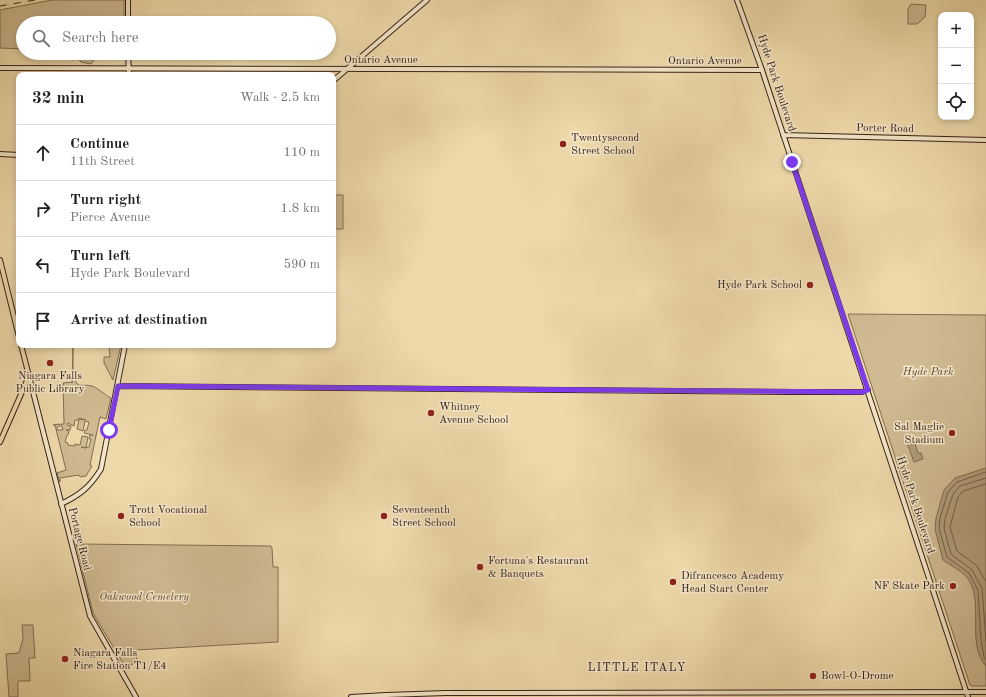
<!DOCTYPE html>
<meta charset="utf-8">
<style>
body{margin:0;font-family:"Old Standard TT",serif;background:#f6f6f6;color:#202124}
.controls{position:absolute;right:12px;top:12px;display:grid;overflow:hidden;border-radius:8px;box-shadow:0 2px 6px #0003}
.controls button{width:36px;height:36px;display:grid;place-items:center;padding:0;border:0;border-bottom:1px solid #e0e0e0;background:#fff;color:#202124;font:20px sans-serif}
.stop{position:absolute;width:12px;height:12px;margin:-9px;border:3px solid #7c3aed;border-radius:50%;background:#fff}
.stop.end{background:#7c3aed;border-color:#fff;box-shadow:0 1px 4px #0008}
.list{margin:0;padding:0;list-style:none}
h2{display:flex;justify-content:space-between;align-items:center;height:52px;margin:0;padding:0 16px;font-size:17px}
h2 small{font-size:13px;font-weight:400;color:#757577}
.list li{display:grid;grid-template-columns:26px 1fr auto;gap:12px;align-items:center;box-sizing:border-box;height:56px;padding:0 16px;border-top:1px solid #e0e0e0}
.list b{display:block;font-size:15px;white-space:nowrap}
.list p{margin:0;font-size:13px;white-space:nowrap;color:#757577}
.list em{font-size:13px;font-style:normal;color:#757577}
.icon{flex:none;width:22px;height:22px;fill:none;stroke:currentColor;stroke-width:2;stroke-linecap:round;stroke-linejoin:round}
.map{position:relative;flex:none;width:986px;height:697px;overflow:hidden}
.search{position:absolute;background:#fff;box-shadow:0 2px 6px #0003;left:16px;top:16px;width:320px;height:44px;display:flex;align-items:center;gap:10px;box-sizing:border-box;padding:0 14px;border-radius:22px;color:#757577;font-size:15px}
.panel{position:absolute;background:#fff;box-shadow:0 2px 6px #0003;left:16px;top:72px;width:320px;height:276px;border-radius:8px}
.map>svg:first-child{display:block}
.green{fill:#cfba91;stroke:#826e54;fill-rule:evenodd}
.water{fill:#af9b78;stroke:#7e6b52}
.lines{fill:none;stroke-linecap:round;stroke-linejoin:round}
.shore{stroke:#725e48;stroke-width:1}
.secondary-casing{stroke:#352218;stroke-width:6}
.primary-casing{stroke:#352218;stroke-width:6}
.secondary{stroke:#f4e6c8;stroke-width:4}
.primary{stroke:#eed9aa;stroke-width:4}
.rail{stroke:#352218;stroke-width:1;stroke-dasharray:7 7;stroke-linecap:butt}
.route{stroke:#7c3aed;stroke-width:5}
.poi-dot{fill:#8f2418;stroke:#f4e6c8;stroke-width:1.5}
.labels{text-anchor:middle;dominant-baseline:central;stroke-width:3;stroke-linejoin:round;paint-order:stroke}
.street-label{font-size:11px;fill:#352218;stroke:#f4e6c8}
.poi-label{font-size:11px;fill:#352218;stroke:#f4e6c8;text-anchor:start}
.park-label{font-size:11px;font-style:italic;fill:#5c4836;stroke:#f4e6c8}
.neighbourhood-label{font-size:12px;letter-spacing:1px;fill:#352218;stroke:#f4e6c8}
</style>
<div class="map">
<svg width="986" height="697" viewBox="0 0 986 697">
<rect width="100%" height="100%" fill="#eed9aa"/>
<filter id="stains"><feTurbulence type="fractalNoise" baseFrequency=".005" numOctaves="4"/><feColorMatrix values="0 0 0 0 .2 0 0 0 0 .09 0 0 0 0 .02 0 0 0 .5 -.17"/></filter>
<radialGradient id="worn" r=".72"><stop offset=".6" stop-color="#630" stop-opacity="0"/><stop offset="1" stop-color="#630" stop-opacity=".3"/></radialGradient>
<!-- green -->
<path class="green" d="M 52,0 L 124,0 L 124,23 L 23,23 L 23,49 L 0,48 L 0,10 Z
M 911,4 L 926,5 L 925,17 L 917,24 L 908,24 L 908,9 Z
M 74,53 L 100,53 L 91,64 L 81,62 Z
M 333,195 L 343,195 L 343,229 L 333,229 Z
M 848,314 L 986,315 L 986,686 L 972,686 L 970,685 Z
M 64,345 L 73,347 L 73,372 L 75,372 C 75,391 80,383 92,386 C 98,388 105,395 111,398 L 106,419 L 100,417 L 96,436 L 95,436 L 96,436 L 90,465 L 92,466 L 86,476 L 80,477 L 79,475 L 60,478 L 60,482 L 57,473 L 66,470 L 55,425 L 53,425 L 60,424 L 60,426 L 57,427 L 57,430 L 63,430 L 61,424 L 64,424 L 63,383 L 73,382 L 72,382 L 73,347 L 64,347 ZM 79,418 L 86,420 L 79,419 L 77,429 L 83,431 L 85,421 L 89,422 L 87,430 L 85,430 L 84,433 L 93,435 L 90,435 L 89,439 L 91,439 L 89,447 L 87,447 L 86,448 L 81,447 L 86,448 L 88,437 L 82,436 L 80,445 L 75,444 L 75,446 L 68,445 L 68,443 L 65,442 L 67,435 L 68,435 L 69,431 L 66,430 L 70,430 L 71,426 L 67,425 L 68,423 L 74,426 L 75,420 L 78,420 Z
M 115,345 L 121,345 L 113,380 L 104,363 L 104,357 L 110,357 L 109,347 Z
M 76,544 L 271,546 L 272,548 L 273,567 L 278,567 L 278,642 L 136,650 L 137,664 L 124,665 L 93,613 Z
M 22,625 L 33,625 L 35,658 L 29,658 L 30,681 L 18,681 L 18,697 L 9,697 L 6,654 L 19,653 L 23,639 Z"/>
<!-- water -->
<path class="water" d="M 914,440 L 918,453 L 921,453 L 923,459 L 914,462 L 907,443 Z
M 986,468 L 986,666 C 965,643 986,600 966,576 C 960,570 950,565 943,560 L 935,529 L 936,518 L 944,490 L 955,478 Z"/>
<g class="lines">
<!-- shore -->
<path class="shore" d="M 986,472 L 957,482 L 948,492 L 940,518 L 939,528 L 947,557 L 969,573 L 978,590 L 981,640 L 984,657 L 986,660
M 986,478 L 960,486 L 953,494 L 945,519 L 944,528 L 951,554 L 972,570 L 982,588 L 986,641
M 986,484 L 963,491 L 958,497 L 950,527 L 957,551 L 977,566 L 986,582"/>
<!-- secondary casing -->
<g class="secondary-casing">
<path id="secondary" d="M 128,0 L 128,23
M 737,0 L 762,70 L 968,697
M 128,53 L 129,75
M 0,68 L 762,70
M 333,81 L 427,0
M 783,135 L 986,140
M 0,154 L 19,155
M 29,376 L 90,616 L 136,697
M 118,386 L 792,392 L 862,392 L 868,390
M 61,504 C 80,495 90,487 101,469 L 125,345
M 351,697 L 386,695 L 446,693 L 986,692"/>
</g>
<!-- primary casing -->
<g class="primary-casing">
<path id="primary" d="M 0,260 L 19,337
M 0,442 L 29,376 L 21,345"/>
</g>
<!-- secondary -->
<use href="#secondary" class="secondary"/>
<!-- primary -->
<use href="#primary" class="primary"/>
<!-- rail -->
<path class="rail" d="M 0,6 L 35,0"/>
</g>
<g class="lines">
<!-- route -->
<path class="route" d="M 109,430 L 118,386 L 862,392 L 868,390 L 792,162"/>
</g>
<!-- markers -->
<g class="poi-dot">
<circle cx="563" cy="144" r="4"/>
<circle cx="810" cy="285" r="4"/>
<circle cx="50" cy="363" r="4"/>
<circle cx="431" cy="413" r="4"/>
<circle cx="952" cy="433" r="4"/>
<circle cx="121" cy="516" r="4"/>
<circle cx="384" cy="516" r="4"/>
<circle cx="480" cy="567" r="4"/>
<circle cx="673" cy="582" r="4"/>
<circle cx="953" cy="586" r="4"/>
<circle cx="65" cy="659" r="4"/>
<circle cx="813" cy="676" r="4"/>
</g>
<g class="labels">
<!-- street labels -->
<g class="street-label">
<text x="381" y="60">Ontario Avenue</text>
<text x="705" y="61">Ontario Avenue</text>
<text transform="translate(776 83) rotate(72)">Hyde Park Boulevard</text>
<text transform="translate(885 129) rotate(1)">Porter Road</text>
<text transform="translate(915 505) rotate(72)">Hyde Park Boulevard</text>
<text transform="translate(79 539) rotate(76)">Portage Road</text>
</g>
<!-- poi labels -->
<g class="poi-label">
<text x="571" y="138">Twentysecond<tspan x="571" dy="13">Street School</tspan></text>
<text x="802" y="285" text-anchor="end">Hyde Park School</text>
<text x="50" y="376" text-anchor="middle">Niagara Falls<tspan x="50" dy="13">Public Library</tspan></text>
<text x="439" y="407">Whitney<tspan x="439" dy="13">Avenue School</tspan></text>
<text x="944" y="427" text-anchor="end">Sal Maglie<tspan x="944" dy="13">Stadium</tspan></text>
<text x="129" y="510">Trott Vocational<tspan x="129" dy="13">School</tspan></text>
<text x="392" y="510">Seventeenth<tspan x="392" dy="13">Street School</tspan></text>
<text x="488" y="561">Fortuna's Restaurant<tspan x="488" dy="13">&amp; Banquets</tspan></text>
<text x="681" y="576">Difrancesco Academy<tspan x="681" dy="13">Head Start Center</tspan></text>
<text x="945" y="586" text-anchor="end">NF Skate Park</text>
<text x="73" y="653">Niagara Falls<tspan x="73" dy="13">Fire Station T1/E4</tspan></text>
<text x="821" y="676">Bowl-O-Drome</text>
</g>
<!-- park labels -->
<g class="park-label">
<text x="928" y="372">Hyde Park</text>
<text x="144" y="597">Oakwood Cemetery</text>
</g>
<!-- neighbourhood labels -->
<g class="neighbourhood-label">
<text x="637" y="668">LITTLE ITALY</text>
</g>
</g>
<rect width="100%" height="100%" filter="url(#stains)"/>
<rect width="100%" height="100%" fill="url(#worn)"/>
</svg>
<div class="controls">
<button>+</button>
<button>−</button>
<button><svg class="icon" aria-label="locate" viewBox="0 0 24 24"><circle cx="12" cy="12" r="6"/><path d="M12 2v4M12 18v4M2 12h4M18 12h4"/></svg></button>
</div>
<div class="stop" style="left:109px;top:430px"></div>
<div class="stop end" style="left:792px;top:162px"></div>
<div class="search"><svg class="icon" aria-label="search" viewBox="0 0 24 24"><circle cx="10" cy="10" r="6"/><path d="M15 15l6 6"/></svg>Search here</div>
<section class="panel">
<h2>32 min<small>Walk · 2.5 km</small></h2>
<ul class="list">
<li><svg class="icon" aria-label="ahead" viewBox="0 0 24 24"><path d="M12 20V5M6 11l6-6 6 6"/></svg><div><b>Continue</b><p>11th Street</p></div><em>110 m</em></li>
<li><svg class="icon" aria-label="right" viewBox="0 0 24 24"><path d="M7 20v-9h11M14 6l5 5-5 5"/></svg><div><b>Turn right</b><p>Pierce Avenue</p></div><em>1.8 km</em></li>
<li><svg class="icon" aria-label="left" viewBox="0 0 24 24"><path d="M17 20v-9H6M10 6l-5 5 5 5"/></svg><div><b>Turn left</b><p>Hyde Park Boulevard</p></div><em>590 m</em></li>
<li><svg class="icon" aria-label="arrive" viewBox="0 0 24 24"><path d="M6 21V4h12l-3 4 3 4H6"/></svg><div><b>Arrive at destination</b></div></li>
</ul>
</section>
</div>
